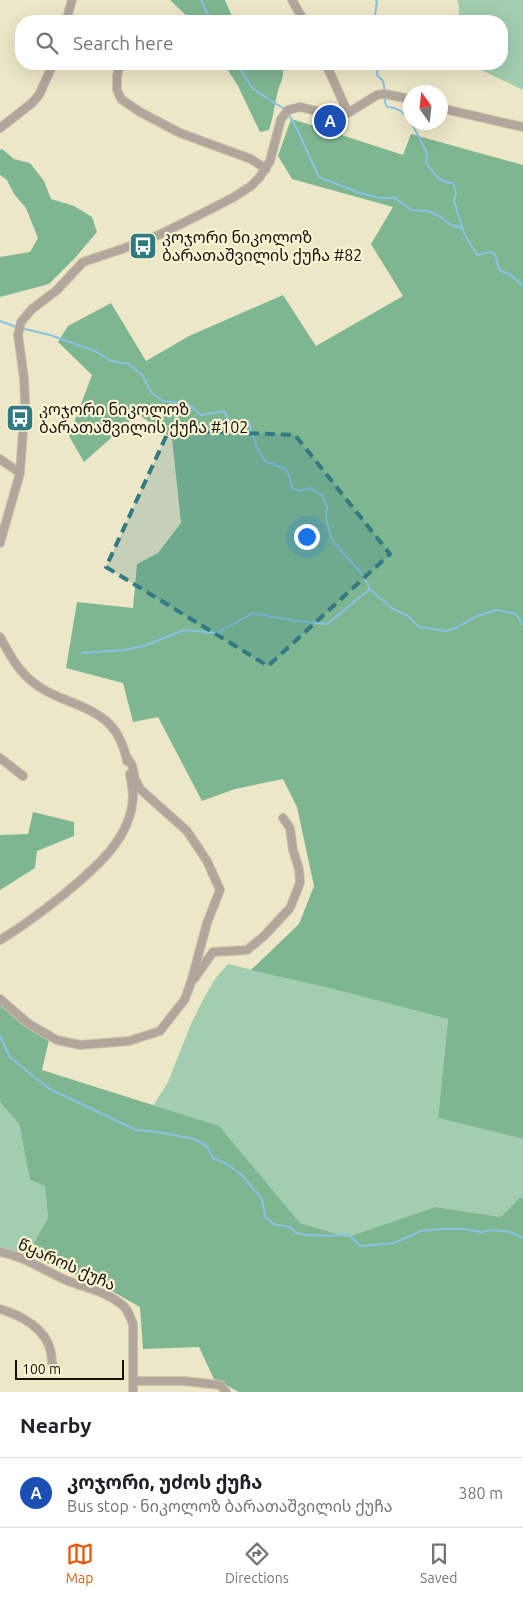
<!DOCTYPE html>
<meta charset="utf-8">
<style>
body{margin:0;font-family:Ubuntu,"Noto Sans Georgian",sans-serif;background:#f6f6f6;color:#202124}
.compass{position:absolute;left:403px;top:85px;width:45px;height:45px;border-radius:50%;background:#fff;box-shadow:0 5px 20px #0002;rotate:345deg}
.scale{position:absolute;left:15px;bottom:12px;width:109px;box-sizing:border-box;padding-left:5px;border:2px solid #141207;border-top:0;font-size:14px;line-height:18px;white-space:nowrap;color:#141207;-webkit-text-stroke:4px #faf4d4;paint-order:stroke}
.you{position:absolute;left:306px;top:536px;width:18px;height:18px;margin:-12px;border:4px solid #fff;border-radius:50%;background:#1a73e8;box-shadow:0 0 0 8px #1a73e833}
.badge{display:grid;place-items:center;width:32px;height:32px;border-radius:50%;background:#ea580c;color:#fff;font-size:16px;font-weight:700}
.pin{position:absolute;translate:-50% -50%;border:2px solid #fff;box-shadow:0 1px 5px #0006}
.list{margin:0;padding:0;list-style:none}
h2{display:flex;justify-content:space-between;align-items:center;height:65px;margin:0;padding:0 20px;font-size:21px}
h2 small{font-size:16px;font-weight:400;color:#757577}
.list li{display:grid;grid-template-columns:32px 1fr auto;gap:15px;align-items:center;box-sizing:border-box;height:70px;padding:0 20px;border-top:1px solid #e0e0e0}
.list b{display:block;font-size:19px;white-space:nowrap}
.list p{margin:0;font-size:16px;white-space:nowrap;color:#757577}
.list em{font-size:16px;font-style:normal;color:#757577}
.icon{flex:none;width:28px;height:28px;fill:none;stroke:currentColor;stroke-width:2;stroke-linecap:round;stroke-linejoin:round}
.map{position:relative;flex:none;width:523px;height:1392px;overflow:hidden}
.search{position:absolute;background:#fff;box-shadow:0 5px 20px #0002;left:15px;right:15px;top:15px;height:55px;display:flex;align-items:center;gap:12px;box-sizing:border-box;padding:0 18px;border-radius:20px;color:#757577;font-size:19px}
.sheet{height:135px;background:#fff}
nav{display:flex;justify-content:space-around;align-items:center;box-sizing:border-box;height:70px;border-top:1px solid #e0e0e0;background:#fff;font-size:14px;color:#757577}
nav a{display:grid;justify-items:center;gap:2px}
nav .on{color:#ea580c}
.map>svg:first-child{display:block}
.green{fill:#a2cdb0}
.forest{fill:#7fb692}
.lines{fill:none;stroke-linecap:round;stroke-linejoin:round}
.stream{stroke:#88c2e5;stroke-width:2}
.minor-casing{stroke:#c9c5a8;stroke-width:10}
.minor{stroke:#b1a69c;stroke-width:8}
.marked{fill:#327a81;fill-opacity:0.2;stroke:#327a81;stroke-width:4;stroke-dasharray:10 6;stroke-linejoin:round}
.labels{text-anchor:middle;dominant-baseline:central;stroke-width:4.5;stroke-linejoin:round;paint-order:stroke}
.poi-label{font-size:16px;fill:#141207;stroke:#faf4d4;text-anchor:start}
.street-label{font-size:16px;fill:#141207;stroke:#faf4d4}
</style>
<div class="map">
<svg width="523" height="1392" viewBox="0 0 523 1392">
<rect width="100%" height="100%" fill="#ece7c7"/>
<!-- green -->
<path class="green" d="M 457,0 L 523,0 L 523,90 L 469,64 L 502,64 L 502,21 L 459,21 L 459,6 Z
M 228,964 L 325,987 L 448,1019 L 438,1118 L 523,1139 L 523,1198 L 520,1197 L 501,1217 L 435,1207 L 347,1237 L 300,1223 L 268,1186 L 153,1106 L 168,1082 L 191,1024 L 205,996 L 215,979 Z
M 0,1102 L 19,1124 L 30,1180 L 45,1186 L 48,1218 L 27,1255 L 0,1248 Z"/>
<!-- forest -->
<path class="forest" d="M 170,0 L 225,0 L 234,21 L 192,21 Z
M 224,64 L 279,64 L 283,68 C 284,80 279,84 277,95 C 274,107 273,119 269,130 L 260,132 L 238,86 Z
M 291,119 L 308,124 L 403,155 L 411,134 L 523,165 L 523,1139 L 438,1118 L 448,1019 L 325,987 L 251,970 L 299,924 L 314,886 L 297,807 L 283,779 L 235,789 L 202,801 L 158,717 L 133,722 L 123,683 L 66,668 L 77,602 L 133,608 L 137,564 L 158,553 L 181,523 L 172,438 L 138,414 L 84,462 L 69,436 L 92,375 L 58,342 L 68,326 L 111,303 L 146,361 L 189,336 L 283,295 L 316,346 L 403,296 L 371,244 L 393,207 L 292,179 L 278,156 Z
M 2,149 L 14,159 L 30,163 L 44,181 L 51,199 L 74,206 L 92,217 L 97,232 L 75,258 L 49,284 L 0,297 L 0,257 L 30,252 L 38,238 L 26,208 L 14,194 L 7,180 L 0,175 L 0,150 Z
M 33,812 L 74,822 L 74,836 L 37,851 L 35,868 L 0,890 L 0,835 L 28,834 Z
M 0,1003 L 19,1021 L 49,1040 L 42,1070 L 219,1126 L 300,1223 L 347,1237 L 435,1207 L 501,1217 L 520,1197 L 523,1198 L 523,1392 L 239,1392 L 214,1379 L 199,1347 L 143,1349 L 140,1307 L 101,1285 L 27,1255 L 48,1218 L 45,1186 L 30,1180 L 19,1124 L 0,1102 Z"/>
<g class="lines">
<!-- stream -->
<path class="stream" d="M 201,0 L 211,21
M 374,21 L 377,2 L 376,0
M 237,64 L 253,89 L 284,109
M 378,64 L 377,75 L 383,81 L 385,91
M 385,96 L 385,102 L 387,107 C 397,107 405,113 410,122
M 289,115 L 297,129 L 319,177 L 357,192 L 380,198 L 395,198 L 411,210 L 428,211 L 441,217 L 451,225 L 462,228
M 411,122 L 427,153 L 426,163 C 434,173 439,183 453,183 L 456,193 L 454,201 L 464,233 L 477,255 L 490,252 L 495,254 L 499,270 L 511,275 L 523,286
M 0,321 L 16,327
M 21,328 L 50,335 L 95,351 L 111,361 L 129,364 L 142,375 L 152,393 L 163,401 L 188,404 L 201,415 L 224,411 L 229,421 L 235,423 L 248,421 L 257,448 L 265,461 L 287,470 L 291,482 L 292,488 L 299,491 L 310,488 L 322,495 L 327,507 L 326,519 L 332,540 L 362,574 L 370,589 L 393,609 L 407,615 L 419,627 L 446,631 L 458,627 L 477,616 L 497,610 L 516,614 L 523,625
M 82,653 L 124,650 L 147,645 L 184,630 L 217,633 L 253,613 L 295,621 L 327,624 L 370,589
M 0,1036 L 10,1057 L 48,1088 L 136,1130 L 158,1132 L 194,1139 L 207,1146 L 213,1158 L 225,1163 L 241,1174 L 262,1199 L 265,1216 L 273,1224 L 290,1227 L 296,1233 L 306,1235 L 332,1236 L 348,1234 L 360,1246 L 394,1243 L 421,1231 L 441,1229 L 463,1229 L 482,1232 L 493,1230 L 510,1232 L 523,1238"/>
<!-- minor casing -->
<g class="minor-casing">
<path id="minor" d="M 292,0 L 304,21
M 66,21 L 72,0
M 107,21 L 111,21
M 120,64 L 117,76 L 117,90 L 121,99 L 140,112 L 180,133 L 251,159 L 266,169
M 326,64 L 348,113
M 440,108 L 523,127
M 0,128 L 32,103 L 39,95 L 53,64
M 0,459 L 20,473
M 0,543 L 20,473 L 25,402 L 24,378 L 18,335 L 21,322 L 32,309 L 57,290 L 83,262 L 125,248 L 161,234 L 211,209 L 234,197 L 251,186 L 259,178 L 270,161 L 281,119 L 288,110 L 300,107 L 325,113 L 336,114 L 348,113 L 377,95 L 385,94 L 410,99
M 0,637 C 10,655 18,671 34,683 C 42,690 52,694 61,698 C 96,712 119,720 127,761
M 0,758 L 23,776
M 0,940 C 22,927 43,911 63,895 C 93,870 131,840 133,797 C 133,790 131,782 130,774
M 194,979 L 213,952 L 247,950 L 264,936 L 290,908 L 300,883 L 299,869 L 293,850 L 290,828 L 283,818
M 0,999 L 29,1024 L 57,1040 L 80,1045 L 129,1041 L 160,1031 L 185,999 L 191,982 L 207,923 L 220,890 L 207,861 L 187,831 L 140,789 L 135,779 L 132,765 L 126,756
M 0,1252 C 25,1256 44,1271 68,1281 C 86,1288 105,1291 121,1304 C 127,1308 130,1316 133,1324 L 133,1392
M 0,1309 C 21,1315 47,1329 51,1353 C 52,1358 52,1363 53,1368
M 133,1381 L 183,1381 L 220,1385 L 226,1392"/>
</g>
<!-- minor -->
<use href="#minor" class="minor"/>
</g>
<!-- marked area -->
<path class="marked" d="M 169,430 L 295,435 L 390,554 L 268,666 L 106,567 Z"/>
<!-- icons -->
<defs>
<g id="bus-square" transform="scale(1.4375)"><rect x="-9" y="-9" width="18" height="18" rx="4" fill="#327a81" stroke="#faf4d4"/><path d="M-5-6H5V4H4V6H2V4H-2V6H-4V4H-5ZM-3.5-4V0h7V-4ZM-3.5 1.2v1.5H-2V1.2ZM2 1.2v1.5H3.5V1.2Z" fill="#fff"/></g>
</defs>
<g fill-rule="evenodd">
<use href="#bus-square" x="143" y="246"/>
<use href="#bus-square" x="20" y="418"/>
</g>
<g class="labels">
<!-- poi labels -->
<g class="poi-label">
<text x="162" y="237">კოჯორი ნიკოლოზ<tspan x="162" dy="18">ბარათაშვილის ქუჩა #82</tspan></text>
<text x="39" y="409">კოჯორი ნიკოლოზ<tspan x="39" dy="18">ბარათაშვილის ქუჩა #102</tspan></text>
</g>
<!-- street labels -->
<g class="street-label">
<text transform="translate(67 1264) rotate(24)">წყაროს ქუჩა</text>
</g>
</g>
</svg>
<svg class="compass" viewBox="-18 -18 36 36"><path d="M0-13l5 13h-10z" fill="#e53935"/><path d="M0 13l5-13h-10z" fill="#757577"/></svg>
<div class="scale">100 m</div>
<div class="you"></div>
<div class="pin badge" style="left:330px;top:121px;background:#1a4fb4">A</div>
<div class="search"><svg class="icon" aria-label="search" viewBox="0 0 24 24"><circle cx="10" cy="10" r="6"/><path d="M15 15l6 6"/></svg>Search here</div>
</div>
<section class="sheet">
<h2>Nearby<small></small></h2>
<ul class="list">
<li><span class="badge" style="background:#1a4fb4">A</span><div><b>კოჯორი, უძოს ქუჩა</b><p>Bus stop · ნიკოლოზ ბარათაშვილის ქუჩა</p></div><em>380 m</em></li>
</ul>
</section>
<nav>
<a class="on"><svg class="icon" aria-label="map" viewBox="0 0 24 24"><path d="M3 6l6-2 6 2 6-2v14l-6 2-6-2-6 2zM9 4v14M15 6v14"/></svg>Map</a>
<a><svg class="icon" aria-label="directions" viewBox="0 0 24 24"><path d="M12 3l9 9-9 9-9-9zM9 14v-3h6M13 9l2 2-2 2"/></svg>Directions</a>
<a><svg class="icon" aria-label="saved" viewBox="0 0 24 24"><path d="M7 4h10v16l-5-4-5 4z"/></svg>Saved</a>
</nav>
